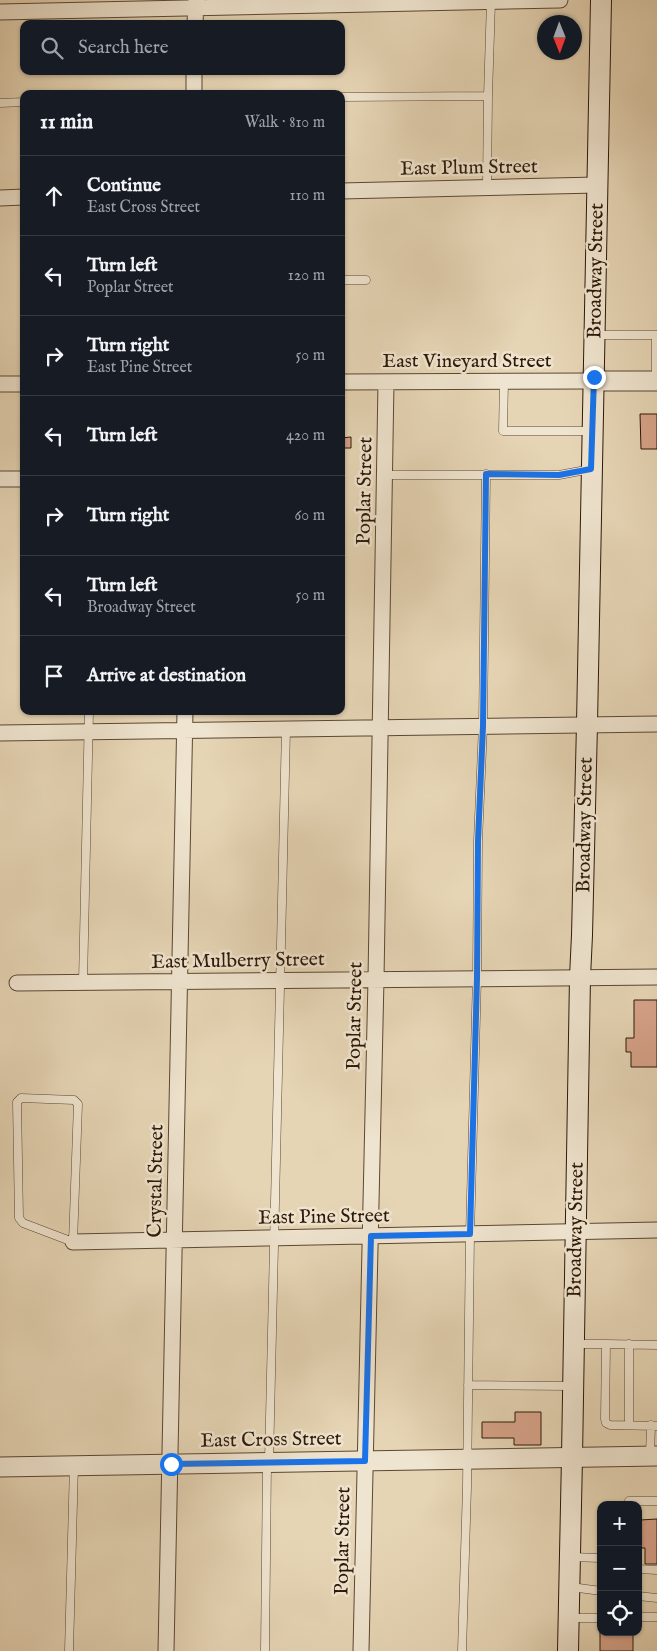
<!DOCTYPE html>
<meta charset="utf-8">
<style>
body{margin:0;font-family:"IM FELL English",serif;background:#242831;color:#f1f3f6}
.controls{position:absolute;right:15px;bottom:15px;display:grid;overflow:hidden;border-radius:10px;box-shadow:0 1px 4px #0004}
.controls button{width:45px;height:45px;display:grid;place-items:center;padding:0;border:0;border-bottom:1px solid #363941;background:#171b24;color:#f1f3f6;font:25px sans-serif}
.compass{position:absolute;left:537px;top:15px;width:45px;height:45px;border-radius:50%;background:#171b24;box-shadow:0 1px 4px #0004;rotate:179deg}
.stop{position:absolute;width:15px;height:15px;margin:-11px;border:4px solid #1a73e8;border-radius:50%;background:#fff}
.stop.end{background:#1a73e8;border-color:#fff;box-shadow:0 1px 5px #0008}
.list{margin:0;padding:0;list-style:none}
h2{display:flex;justify-content:space-between;align-items:center;height:65px;margin:0;padding:0 20px;font-size:21px}
h2 small{font-size:16px;font-weight:400;color:#9ea1a6}
.list li{display:grid;grid-template-columns:32px 1fr auto;gap:15px;align-items:center;box-sizing:border-box;height:80px;padding:0 20px;border-top:1px solid #363941}
.list b{display:block;font-size:19px;white-space:nowrap}
.list p{margin:0;font-size:16px;white-space:nowrap;color:#9ea1a6}
.list em{font-size:16px;font-style:normal;color:#9ea1a6}
.icon{flex:none;width:28px;height:28px;fill:none;stroke:currentColor;stroke-width:2;stroke-linecap:round;stroke-linejoin:round}
.map{position:relative;flex:none;width:657px;height:1651px;overflow:hidden}
.search{position:absolute;background:#171b24;box-shadow:0 1px 4px #0004;left:20px;top:20px;width:325px;height:55px;display:flex;align-items:center;gap:12px;box-sizing:border-box;padding:0 18px;border-radius:10px;color:#9ea1a6;font-size:19px}
.panel{position:absolute;background:#171b24;box-shadow:0 1px 4px #0004;left:20px;top:90px;width:325px;height:625px;border-radius:10px}
.map>svg:first-child{display:block}
.building{fill:#d8a48b;stroke:#2d1808}
.lines{fill:none;stroke-linecap:round;stroke-linejoin:round}
.service-casing{stroke:#5b4733;stroke-width:9}
.minor-casing{stroke:#5b4733;stroke-width:17}
.tertiary-casing{stroke:#5b4733;stroke-width:21}
.secondary-casing{stroke:#2d1808;stroke-width:22}
.service{stroke:#efe4cf;stroke-width:8}
.minor{stroke:#efe4cf;stroke-width:15}
.tertiary{stroke:#efe4cf;stroke-width:19}
.secondary{stroke:#efe4cf;stroke-width:20}
.route{stroke:#1a73e8;stroke-width:6}
.labels{text-anchor:middle;dominant-baseline:central;stroke-width:5;stroke-linejoin:round;paint-order:stroke}
.street-label{font-size:20px;fill:#2d1808;stroke:#efe4cf}
</style>
<div class="map">
<svg width="657" height="1651" viewBox="0 0 657 1651">
<rect width="100%" height="100%" fill="#e6d5b5"/>
<filter id="stains"><feTurbulence type="fractalNoise" baseFrequency=".004" numOctaves="4"/><feColorMatrix values="0 0 0 0 .2 0 0 0 0 .09 0 0 0 0 .02 0 0 0 .5 -.17"/></filter>
<radialGradient id="worn" r=".72"><stop offset=".6" stop-color="#630" stop-opacity="0"/><stop offset="1" stop-color="#630" stop-opacity=".3"/></radialGradient>
<!-- building -->
<path class="building" d="M 640,414 L 657,414 L 657,449 L 641,449 Z
M 351,437 L 351,448 L 341,448 L 341,438 Z
M 634,1000 L 657,1000 L 657,1067 L 631,1067 L 631,1052 L 626,1052 L 626,1038 L 634,1038 Z
M 515,1412 L 541,1412 L 541,1445 L 514,1445 L 514,1438 L 482,1438 L 482,1422 L 515,1422 Z
M 657,1519 L 657,1564 L 645,1564 L 645,1548 L 641,1548 L 640,1520 Z
M 600,1632 L 633,1632 L 633,1651 L 600,1651 Z"/>
<g class="lines">
<!-- service casing -->
<g class="service-casing">
<path id="service" d="M 341,97 L 488,96
M 0,103 L 24,102
M 487,187 L 488,96 L 491,1
M 341,280 L 366,280
M 596,335 L 656,335 L 656,381
M 504,381 L 503,431 L 591,431
M 385,475 L 559,475 L 591,469
M 83,982 L 89,711
M 21,1098 L 74,1100 L 78,1104 L 73,1242 L 23,1223 L 19,1218 L 17,1102 Z
M 575,1344 L 606,1344
M 657,1345 L 606,1344 L 605,1419 L 606,1423 L 610,1425 L 657,1426
M 468,1385 L 572,1386
M 629,1425 L 629,1344
M 650,1456 L 651,1425
M 269,1461 L 286,729
M 629,1505 L 629,1501 L 657,1501
M 570,1557 L 601,1558
M 638,1569 L 657,1570
M 571,1587 L 601,1591
M 638,1596 L 657,1598
M 638,1617 L 657,1617
M 569,1618 L 601,1618
M 69,1651 L 74,1465
M 265,1651 L 267,1463
M 462,1651 L 467,1487 L 470,1234 L 477,978 L 478,841 L 483,726 L 486,474"/>
</g>
<!-- minor casing -->
<g class="minor-casing">
<path id="minor" d="M 0,12 L 560,0
M 195,24 L 196,0
M 194,94 L 194,71
M 341,191 L 597,185
M 0,198 L 24,197
M 341,382 L 593,381
M 0,384 L 24,384
M 0,479 L 24,479
M 0,733 L 657,724
M 17,983 L 657,977
M 73,1242 L 657,1230
M 166,1651 L 185,711
M 361,1651 L 376,979 L 386,382"/>
</g>
<!-- tertiary casing -->
<g class="tertiary-casing">
<path id="tertiary" d="M 593,381 L 657,381
M 0,1467 L 657,1456"/>
</g>
<!-- secondary casing -->
<g class="secondary-casing">
<path id="secondary" d="M 568,1651 L 572,1457 L 580,977 L 582,935 L 587,724 L 601,0"/>
</g>
<!-- service -->
<use href="#service" class="service"/>
<!-- minor -->
<use href="#minor" class="minor"/>
<!-- tertiary -->
<use href="#tertiary" class="tertiary"/>
<!-- secondary -->
<use href="#secondary" class="secondary"/>
</g>
<g class="lines">
<!-- route -->
<path class="route" d="M 171,1464 L 365,1461 L 371,1236 L 470,1234 L 477,978 L 478,841 L 483,726 L 486,474 L 559,475 L 591,469 L 594,377"/>
</g>
<g class="labels">
<!-- street labels -->
<g class="street-label">
<text transform="translate(469 168) rotate(-1)">East Plum Street</text>
<text transform="translate(596 271) rotate(-89)">Broadway Street</text>
<text x="467" y="361">East Vineyard Street</text>
<text transform="translate(365 491) rotate(-89)">Poplar Street</text>
<text transform="translate(585 825) rotate(-89)">Broadway Street</text>
<text transform="translate(238 961) rotate(-1)">East Mulberry Street</text>
<text transform="translate(355 1016) rotate(-89)">Poplar Street</text>
<text transform="translate(156 1181) rotate(-89)">Crystal Street</text>
<text transform="translate(324 1217) rotate(-1)">East Pine Street</text>
<text transform="translate(576 1230) rotate(-89)">Broadway Street</text>
<text transform="translate(271 1440) rotate(-1)">East Cross Street</text>
<text transform="translate(343 1541) rotate(-89)">Poplar Street</text>
</g>
</g>
<rect width="100%" height="100%" filter="url(#stains)"/>
<rect width="100%" height="100%" fill="url(#worn)"/>
</svg>
<div class="controls">
<button>+</button>
<button>−</button>
<button><svg class="icon" aria-label="locate" viewBox="0 0 24 24"><circle cx="12" cy="12" r="6"/><path d="M12 2v4M12 18v4M2 12h4M18 12h4"/></svg></button>
</div>
<svg class="compass" viewBox="-18 -18 36 36"><path d="M0-13l5 13h-10z" fill="#e53935"/><path d="M0 13l5-13h-10z" fill="#9ea1a6"/></svg>
<div class="stop" style="left:171px;top:1464px"></div>
<div class="stop end" style="left:594px;top:377px"></div>
<div class="search"><svg class="icon" aria-label="search" viewBox="0 0 24 24"><circle cx="10" cy="10" r="6"/><path d="M15 15l6 6"/></svg>Search here</div>
<section class="panel">
<h2>11 min<small>Walk · 810 m</small></h2>
<ul class="list">
<li><svg class="icon" aria-label="ahead" viewBox="0 0 24 24"><path d="M12 20V5M6 11l6-6 6 6"/></svg><div><b>Continue</b><p>East Cross Street</p></div><em>110 m</em></li>
<li><svg class="icon" aria-label="left" viewBox="0 0 24 24"><path d="M17 20v-9H6M10 6l-5 5 5 5"/></svg><div><b>Turn left</b><p>Poplar Street</p></div><em>120 m</em></li>
<li><svg class="icon" aria-label="right" viewBox="0 0 24 24"><path d="M7 20v-9h11M14 6l5 5-5 5"/></svg><div><b>Turn right</b><p>East Pine Street</p></div><em>50 m</em></li>
<li><svg class="icon" aria-label="left" viewBox="0 0 24 24"><path d="M17 20v-9H6M10 6l-5 5 5 5"/></svg><div><b>Turn left</b></div><em>420 m</em></li>
<li><svg class="icon" aria-label="right" viewBox="0 0 24 24"><path d="M7 20v-9h11M14 6l5 5-5 5"/></svg><div><b>Turn right</b></div><em>60 m</em></li>
<li><svg class="icon" aria-label="left" viewBox="0 0 24 24"><path d="M17 20v-9H6M10 6l-5 5 5 5"/></svg><div><b>Turn left</b><p>Broadway Street</p></div><em>50 m</em></li>
<li><svg class="icon" aria-label="arrive" viewBox="0 0 24 24"><path d="M6 21V4h12l-3 4 3 4H6"/></svg><div><b>Arrive at destination</b></div></li>
</ul>
</section>
</div>
